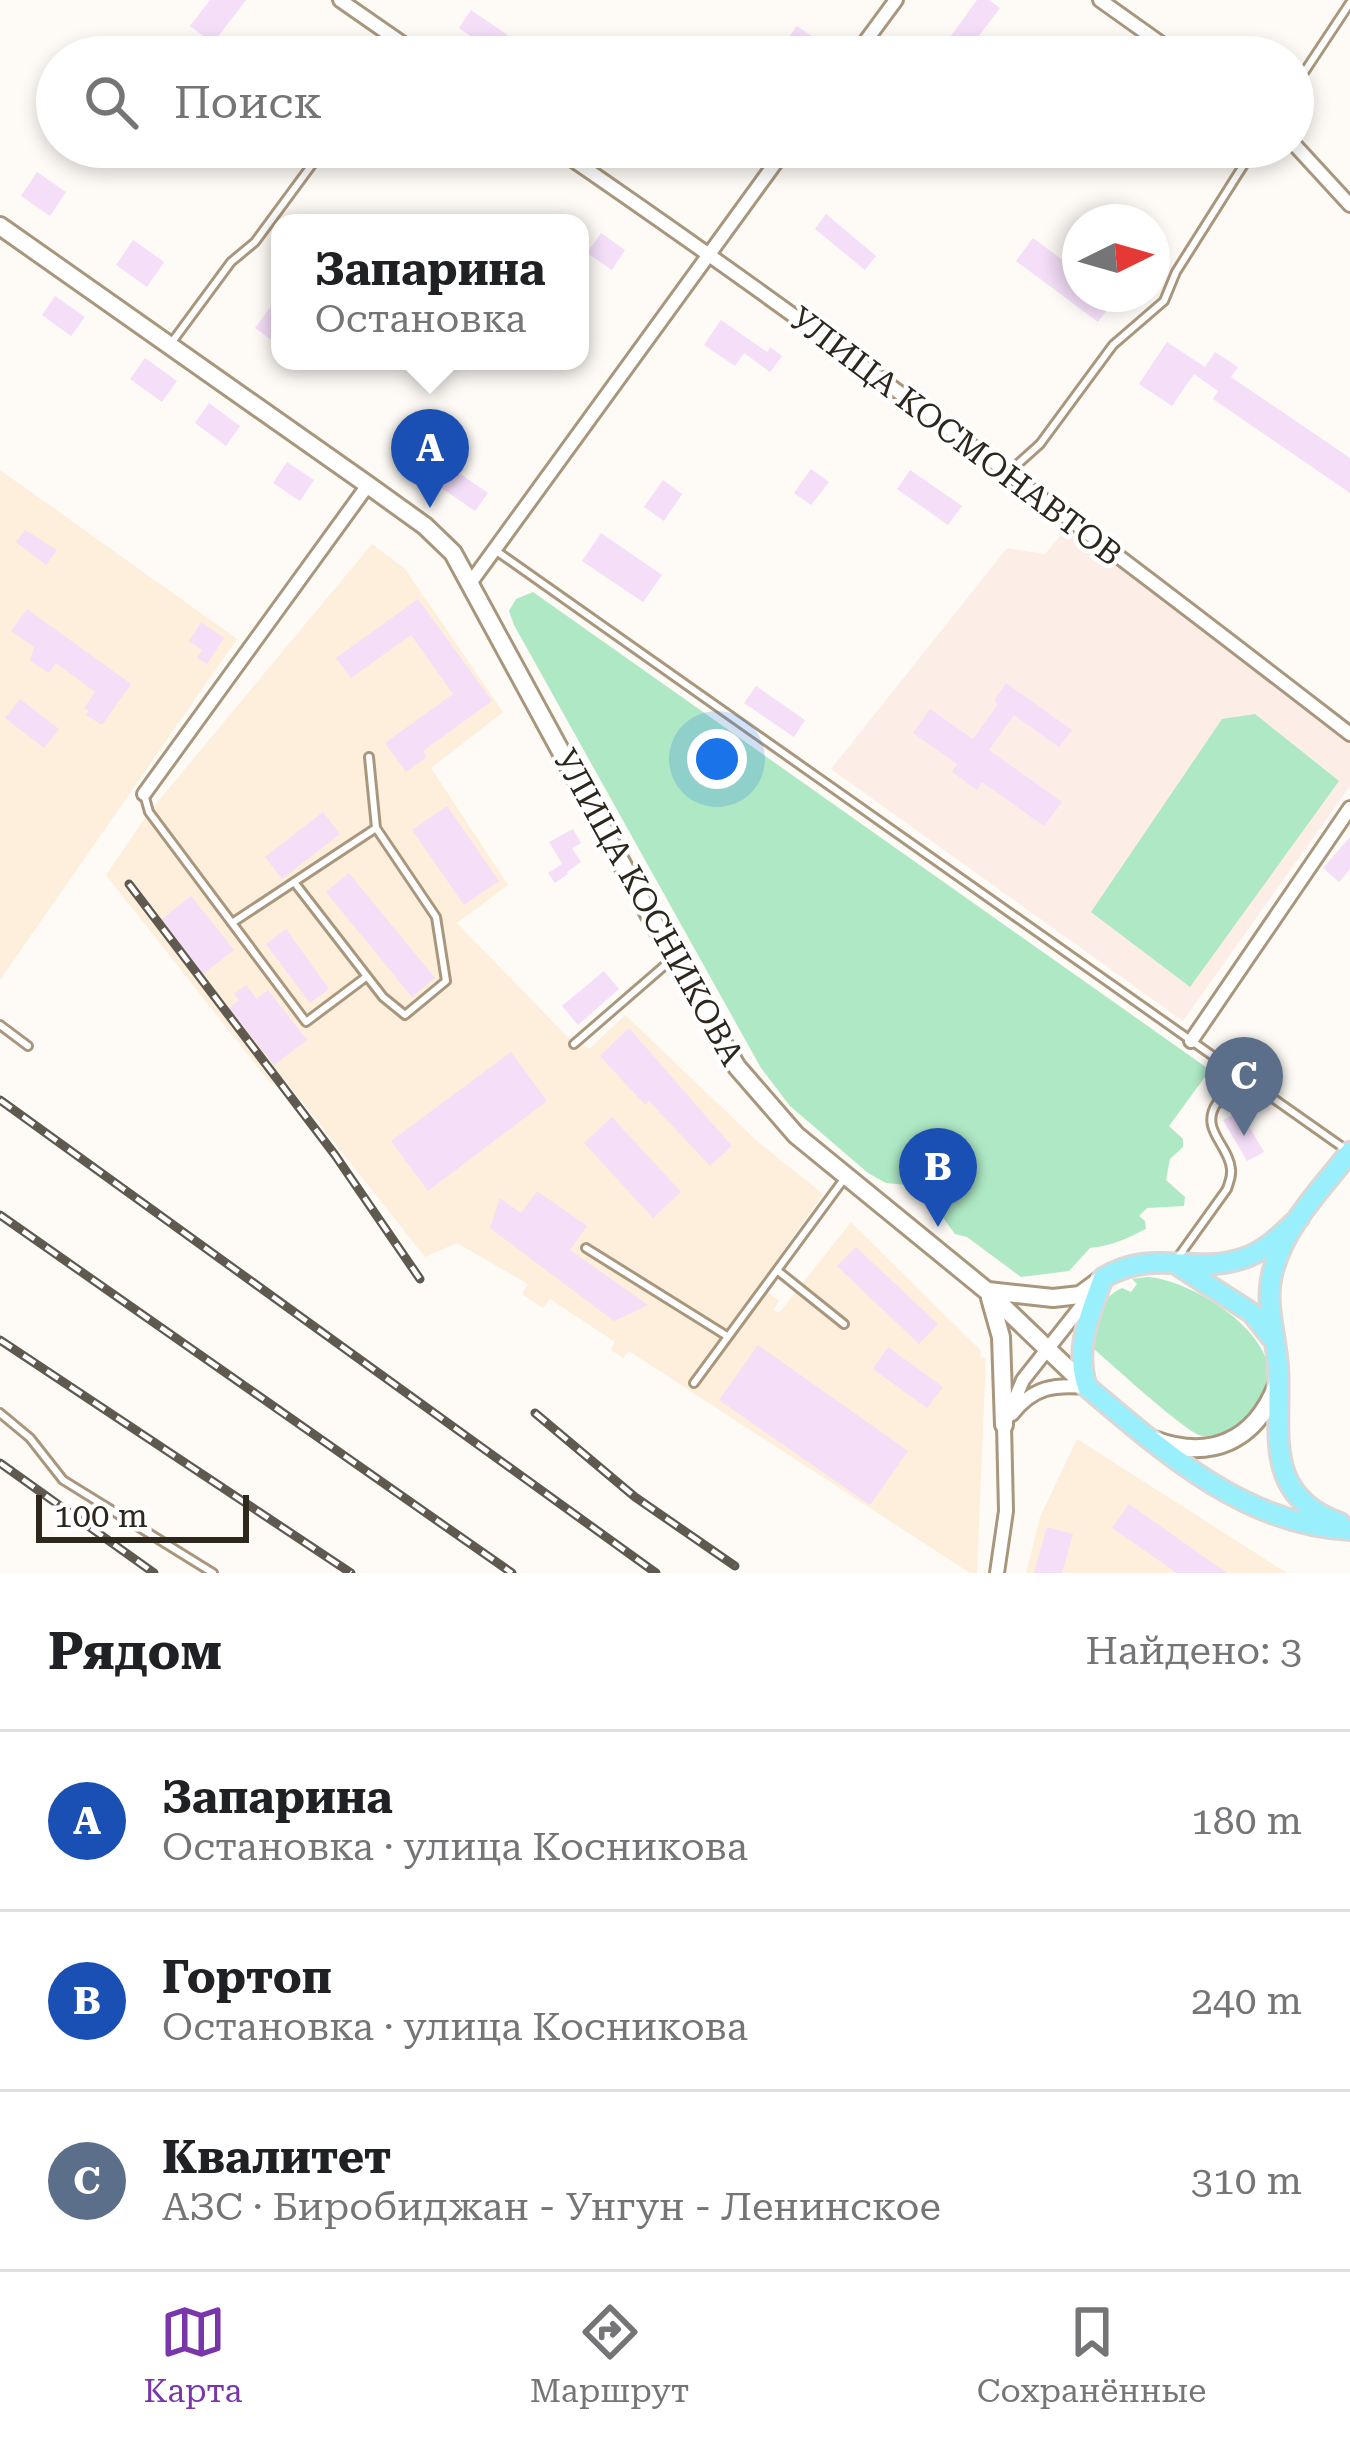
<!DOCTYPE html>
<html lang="ru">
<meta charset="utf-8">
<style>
body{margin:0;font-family:"Roboto Serif",serif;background:#f6f6f6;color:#202124}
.compass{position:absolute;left:1062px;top:204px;width:108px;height:108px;border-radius:50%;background:#fff;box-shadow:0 6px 18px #0003;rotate:85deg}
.scale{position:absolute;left:36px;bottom:30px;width:213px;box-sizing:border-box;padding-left:12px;border:6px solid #2e271d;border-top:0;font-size:33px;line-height:42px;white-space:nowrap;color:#2e271d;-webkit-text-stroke:9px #fff;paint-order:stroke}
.you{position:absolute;left:717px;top:759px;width:42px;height:42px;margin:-30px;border:9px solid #fff;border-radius:50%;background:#1a73e8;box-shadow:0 0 0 18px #1a73e833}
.badge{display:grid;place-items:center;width:78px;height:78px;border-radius:50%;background:#7836aa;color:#fff;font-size:39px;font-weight:700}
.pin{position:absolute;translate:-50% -99px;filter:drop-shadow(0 3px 6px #0008)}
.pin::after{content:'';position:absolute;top:63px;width:42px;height:36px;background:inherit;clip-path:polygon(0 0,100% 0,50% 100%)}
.popup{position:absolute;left:271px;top:214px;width:318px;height:156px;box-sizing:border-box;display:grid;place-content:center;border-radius:24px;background:#fff;filter:drop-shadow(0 3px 9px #0005);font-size:39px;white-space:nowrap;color:#757577}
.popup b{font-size:45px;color:#202124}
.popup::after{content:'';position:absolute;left:50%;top:100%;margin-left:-24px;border:24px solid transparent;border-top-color:#fff}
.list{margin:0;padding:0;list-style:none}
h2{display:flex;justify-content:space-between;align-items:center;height:156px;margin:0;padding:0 48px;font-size:51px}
h2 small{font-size:39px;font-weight:400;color:#757577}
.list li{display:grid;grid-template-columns:78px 1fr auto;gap:36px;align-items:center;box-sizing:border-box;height:180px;padding:0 48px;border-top:3px solid #e0e0e0}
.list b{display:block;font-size:45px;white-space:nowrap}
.list p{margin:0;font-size:39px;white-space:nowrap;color:#757577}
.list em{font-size:39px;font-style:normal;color:#757577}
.icon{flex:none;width:66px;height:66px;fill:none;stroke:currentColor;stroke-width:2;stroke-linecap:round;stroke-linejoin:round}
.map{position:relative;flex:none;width:1350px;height:1573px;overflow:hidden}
.search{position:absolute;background:#fff;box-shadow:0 6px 18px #0003;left:36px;right:36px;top:36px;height:132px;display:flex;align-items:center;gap:30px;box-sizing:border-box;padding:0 42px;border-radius:66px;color:#757577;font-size:45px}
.sheet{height:696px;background:#fff}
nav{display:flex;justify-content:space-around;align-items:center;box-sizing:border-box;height:168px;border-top:3px solid #e0e0e0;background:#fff;font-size:33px;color:#757577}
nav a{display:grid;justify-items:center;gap:6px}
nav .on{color:#7836aa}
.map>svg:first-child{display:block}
.built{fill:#fdefdb}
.education{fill:#fceee7}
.green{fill:#aee8c5}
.building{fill:#f4def8}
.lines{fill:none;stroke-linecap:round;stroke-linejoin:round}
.lane-casing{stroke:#a9977d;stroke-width:12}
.street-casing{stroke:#a9977d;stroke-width:18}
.secondary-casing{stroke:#a9977d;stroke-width:22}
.primary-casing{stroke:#d9d8d6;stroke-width:24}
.lane{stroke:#fff;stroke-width:6}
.street{stroke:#fff;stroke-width:12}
.secondary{stroke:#fff;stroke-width:16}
.primary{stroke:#9aeffc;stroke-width:18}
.rail-casing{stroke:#5f5950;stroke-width:9}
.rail{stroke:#fff;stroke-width:4.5;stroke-dasharray:14;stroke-linecap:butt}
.labels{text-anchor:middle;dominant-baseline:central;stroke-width:9;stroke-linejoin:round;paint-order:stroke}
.street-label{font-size:33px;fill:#2e271d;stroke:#fff}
</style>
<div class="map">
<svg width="1350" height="1573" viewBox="0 0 1350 1573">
<rect width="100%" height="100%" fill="#fefaf5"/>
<!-- built -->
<path class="built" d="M 0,470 L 237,639 L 0,980 Z
M 372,544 L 405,569 L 503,712 L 431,768 L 508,885 L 457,923 L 578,1048 L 583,1045 L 589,1049 L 625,1015 L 758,1142 L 823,1194 L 759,1285 L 779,1301 L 773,1310 L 779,1313 L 851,1222 L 981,1351 L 980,1357 L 986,1358 L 977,1573 L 970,1573 L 629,1351 L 623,1358 L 611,1350 L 615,1342 L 550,1299 L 543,1308 L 522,1294 L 528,1284 L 457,1243 L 425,1257 L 283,1078 L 272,1085 L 106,875 L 149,812 Z
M 1077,1439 L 1287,1573 L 1026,1573 L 1040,1517 Z"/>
<!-- education -->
<path class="education" d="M 1069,525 L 1350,743 L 1350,786 L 1183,1021 L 831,769 L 1007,548 L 1045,554 Z"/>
<!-- green -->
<path class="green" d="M 533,592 L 1210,1070 L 1169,1126 L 1183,1139 L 1183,1147 L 1170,1159 L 1166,1180 L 1185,1197 L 1184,1206 L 1147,1208 L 1139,1216 L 1145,1221 L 1146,1229 C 1126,1239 1111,1246 1090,1248 L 1069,1271 L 1021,1277 L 967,1237 L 955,1234 L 936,1208 L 906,1185 L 886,1183 L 868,1173 L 790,1106 L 761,1068 L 514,625 L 509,611 L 516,599 Z
M 1255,714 L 1339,781 L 1190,987 L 1091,912 L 1222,719 Z
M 1147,1277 C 1193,1279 1298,1344 1262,1400 C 1255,1411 1249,1421 1237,1427 C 1228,1431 1212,1438 1202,1436 C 1187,1434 1105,1358 1087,1343 C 1094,1319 1098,1300 1122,1288 L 1131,1292 L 1137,1284 L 1132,1279 Z"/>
<!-- building -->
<path class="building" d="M 210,0 L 246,0 L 213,43 L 190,26 Z
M 977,0 L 989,0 L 1000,8 L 963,57 L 945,44 Z
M 471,10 L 522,45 L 514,57 L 501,57 L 459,28 Z
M 797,26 L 814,38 L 800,57 L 792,57 L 780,49 Z
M 37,172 L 66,192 L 50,216 L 21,196 Z
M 826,214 L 876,256 L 865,270 L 815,229 Z
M 601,233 L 625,250 L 612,270 L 587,253 Z
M 1033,238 L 1080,273 L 1080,294 L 1108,294 L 1115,299 L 1098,322 L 1016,261 Z
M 133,240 L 164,262 L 147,287 L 116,265 Z
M 280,294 L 280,333 L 274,342 L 255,328 Z
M 55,296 L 85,317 L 71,336 L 42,315 Z
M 721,320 L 767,352 L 770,347 L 782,356 L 770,372 L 744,353 L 735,366 L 704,345 Z
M 1167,342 L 1205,367 L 1215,352 L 1238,367 L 1231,377 L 1350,458 L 1350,493 L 1213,399 L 1218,391 L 1194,374 L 1172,406 L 1139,384 Z
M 145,358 L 177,381 L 162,402 L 130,379 Z
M 209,403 L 240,426 L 226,446 L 195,423 Z
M 437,458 L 488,493 L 475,511 L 424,476 Z
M 287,462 L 314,480 L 300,501 L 273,483 Z
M 811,469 L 829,482 L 811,505 L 794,493 Z
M 910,470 L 962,506 L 948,525 L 897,489 Z
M 663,480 L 682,494 L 664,521 L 644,507 Z
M 25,530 L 57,550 L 46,565 L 16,542 Z
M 601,533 L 662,575 L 643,602 L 582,561 Z
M 418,599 L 492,701 L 423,751 L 427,757 L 406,772 L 385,743 L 453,694 L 411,635 L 351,678 L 336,658 Z
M 27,609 L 131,684 L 102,725 L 86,715 L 89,711 L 84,708 L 95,692 L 56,663 L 49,673 L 30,661 L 34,647 L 11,631 Z
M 201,622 L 224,638 L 207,664 L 197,658 L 202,650 L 189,641 Z
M 1006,683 L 1072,730 L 1059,747 L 1014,715 L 989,750 L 1062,802 L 1044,826 L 982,782 L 977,790 L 952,772 L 957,764 L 913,733 L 930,709 L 973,739 L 998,704 L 994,701 Z
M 756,686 L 805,720 L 794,737 L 744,703 Z
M 20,699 L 59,729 L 44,748 L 5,718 Z
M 447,806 L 499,881 L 464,905 L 412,830 Z
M 323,812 L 340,834 L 282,879 L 265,857 Z
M 573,829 L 581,843 L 572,848 L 581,862 L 567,872 L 565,869 L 568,874 L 555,883 L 548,873 L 562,864 L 549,842 Z
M 1350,837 L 1350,869 L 1339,882 L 1323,868 Z
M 349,873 L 435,978 L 412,997 L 326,892 Z
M 191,896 L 234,950 L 203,974 L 161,920 Z
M 286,929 L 329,989 L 310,1003 L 266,944 Z
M 604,971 L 619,989 L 578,1025 L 562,1006 Z
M 246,985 L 257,999 L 268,990 L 307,1040 L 274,1065 L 229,1008 L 239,1000 L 234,994 Z
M 629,1028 L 732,1146 L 710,1166 L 649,1101 L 645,1105 L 600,1056 Z
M 511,1052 L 547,1101 L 428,1191 L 391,1141 Z
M 1240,1111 L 1264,1152 L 1247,1161 L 1223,1120 Z
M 612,1117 L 681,1192 L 653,1218 L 584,1143 Z
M 537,1191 L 587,1226 L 570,1250 L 648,1305 L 614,1321 L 490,1228 L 500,1198 L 521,1213 Z
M 856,1247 L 938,1324 L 919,1344 L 837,1266 Z
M 758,1345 L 908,1451 L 870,1505 L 719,1400 Z
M 888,1347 L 943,1387 L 927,1408 L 873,1369 Z
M 1129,1504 L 1227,1573 L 1177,1573 L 1112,1528 Z
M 1047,1527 L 1073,1534 L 1062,1573 L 1034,1573 Z"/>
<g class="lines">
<!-- lane casing -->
<g class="lane-casing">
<path id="lane" d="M 385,57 L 395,43
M 1293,89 L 1350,3
M 172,342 L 231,262 L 255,242 L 325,147
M 1010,471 L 1040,444 L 1113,345 L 1164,301 L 1176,272 L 1255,147
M 495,550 L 1345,1149
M 369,757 L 376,828
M 144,794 L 149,812 L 306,1022 L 366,977
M 232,923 L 376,828 L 436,917 L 446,981 L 405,1015 L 383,997 L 294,882
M 0,1025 L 28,1046
M 574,1044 L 671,960
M 586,1248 L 727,1336
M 1176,1260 L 1227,1189 C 1229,1182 1232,1177 1231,1169 C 1229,1145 1199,1129 1217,1103 C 1226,1091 1238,1088 1252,1087
M 778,1271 L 844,1324
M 694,1383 L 844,1179
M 0,1413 L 30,1438 L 63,1480 L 213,1573"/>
</g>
<!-- street casing -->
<g class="street-casing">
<path id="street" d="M 340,0 L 422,57
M 1100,0 L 1180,57
M 854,57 L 896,0
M 1293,143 L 1350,205
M 554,147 C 826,333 1089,532 1350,734
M 471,582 L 787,147
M 144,794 L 368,485
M 1191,1041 L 1350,808
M 1012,1414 C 1033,1387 1054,1384 1087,1387
M 997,1573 L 1006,1511 L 1004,1425 L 1023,1380 L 1091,1294"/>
</g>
<!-- secondary casing -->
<g class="secondary-casing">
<path id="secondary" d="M 0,226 L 368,485 L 425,526 L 453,553 L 673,958 L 737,1067 L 796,1135 L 987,1291 L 1087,1387
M 988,1291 L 1053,1298 L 1080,1295 L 1103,1278
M 990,1298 L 1001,1337 L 1004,1425
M 1154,1440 C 1211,1461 1255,1441 1277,1385"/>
</g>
<!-- primary casing -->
<g class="primary-casing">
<path id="primary" d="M 1299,1218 C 1283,1233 1266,1251 1244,1258 C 1192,1276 1155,1247 1103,1278 C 1090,1314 1074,1349 1087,1387 C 1164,1452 1245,1525 1350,1530
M 1180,1267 L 1252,1313 L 1271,1337
M 1340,1523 C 1261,1495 1282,1431 1278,1367 C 1276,1333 1263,1301 1274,1267 C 1287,1223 1323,1187 1350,1152"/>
</g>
<!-- lane -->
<use href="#lane" class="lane"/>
<!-- street -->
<use href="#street" class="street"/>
<!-- secondary -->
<use href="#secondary" class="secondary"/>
<!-- primary -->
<use href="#primary" class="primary"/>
<!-- rail casing -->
<g class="rail-casing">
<path id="rail" d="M 129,884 L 335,1155 L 420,1279
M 0,1100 L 656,1573
M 0,1215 L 512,1573
M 0,1340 L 351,1573
M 535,1413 L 635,1497 L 735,1566
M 0,1463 L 154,1573"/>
</g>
<!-- rail -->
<use href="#rail" class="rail"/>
</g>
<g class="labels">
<!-- street labels -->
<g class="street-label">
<text transform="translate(956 436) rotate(37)">УЛИЦА КОСМОНАВТОВ</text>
<text transform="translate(649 907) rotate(61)">УЛИЦА КОСНИКОВА</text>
</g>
</g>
</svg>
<svg class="compass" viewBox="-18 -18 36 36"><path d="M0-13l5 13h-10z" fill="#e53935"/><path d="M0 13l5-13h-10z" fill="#757577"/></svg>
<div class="scale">100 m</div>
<div class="you"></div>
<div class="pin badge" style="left:430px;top:508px;background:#1a4fb4">A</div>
<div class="popup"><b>Запарина</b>Остановка</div>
<div class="pin badge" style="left:938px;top:1227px;background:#1a4fb4">B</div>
<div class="pin badge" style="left:1244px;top:1136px;background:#5c6f8a">C</div>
<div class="search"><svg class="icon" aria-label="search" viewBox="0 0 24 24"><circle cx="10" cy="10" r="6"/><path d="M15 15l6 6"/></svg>Поиск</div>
</div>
<section class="sheet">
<h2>Рядом<small>Найдено: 3</small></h2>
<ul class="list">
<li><span class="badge" style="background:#1a4fb4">A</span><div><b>Запарина</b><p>Остановка · улица Косникова</p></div><em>180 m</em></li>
<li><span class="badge" style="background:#1a4fb4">B</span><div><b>Гортоп</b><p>Остановка · улица Косникова</p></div><em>240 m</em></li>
<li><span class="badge" style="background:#5c6f8a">C</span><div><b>Квалитет</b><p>АЗС · Биробиджан - Унгун - Ленинское</p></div><em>310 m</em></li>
</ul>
</section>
<nav>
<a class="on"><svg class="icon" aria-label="map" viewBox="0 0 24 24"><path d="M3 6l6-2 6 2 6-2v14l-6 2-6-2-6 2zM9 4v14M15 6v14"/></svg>Карта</a>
<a><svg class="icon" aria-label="directions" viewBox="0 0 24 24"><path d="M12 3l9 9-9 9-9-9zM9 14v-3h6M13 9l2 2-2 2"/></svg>Маршрут</a>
<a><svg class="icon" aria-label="saved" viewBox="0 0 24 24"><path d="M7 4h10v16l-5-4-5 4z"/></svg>Сохранённые</a>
</nav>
